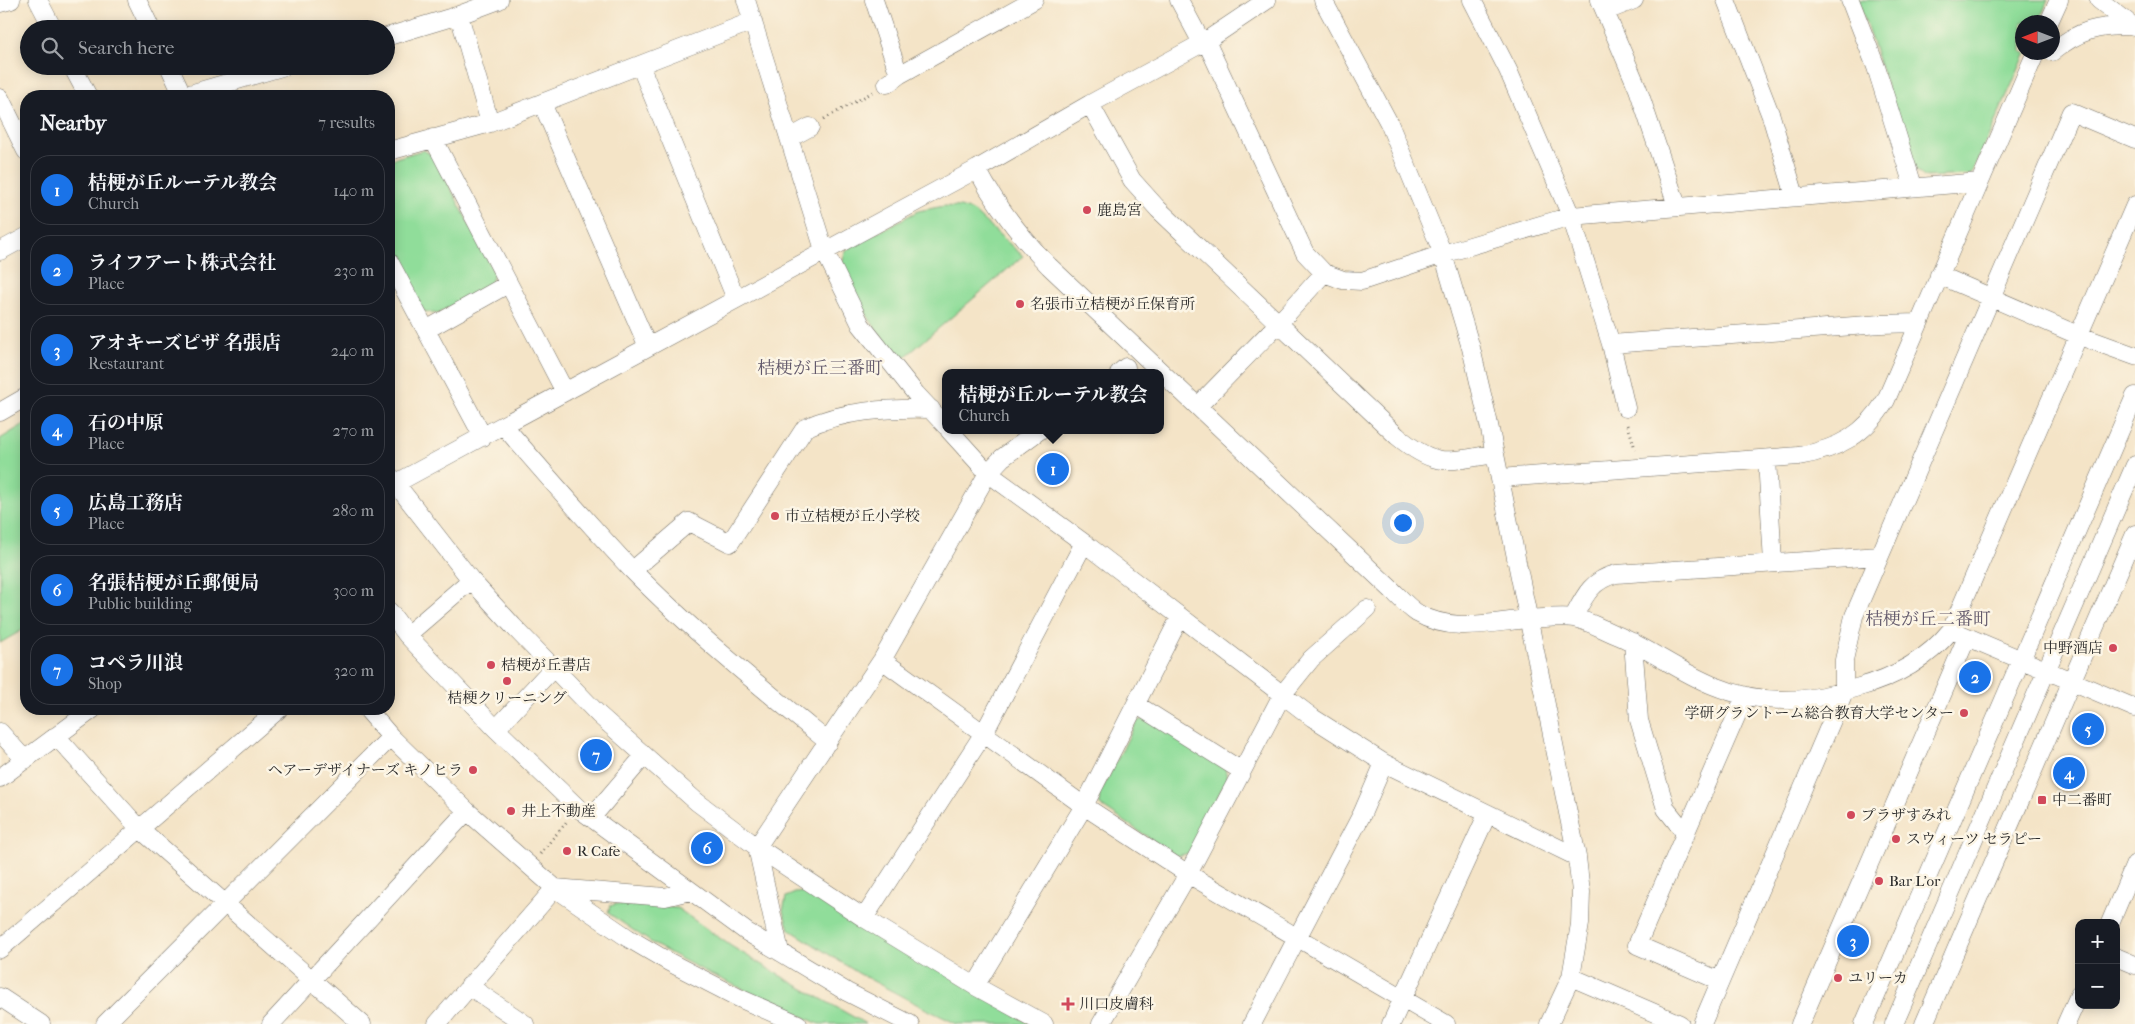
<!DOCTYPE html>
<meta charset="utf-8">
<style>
body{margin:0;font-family:"IM FELL French Canon","Noto Serif JP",serif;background:#242831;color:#f1f3f6}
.controls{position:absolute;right:15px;bottom:15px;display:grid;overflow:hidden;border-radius:10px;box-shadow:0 2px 12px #0003}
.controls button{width:45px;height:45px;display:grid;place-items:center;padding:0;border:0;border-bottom:1px solid #363941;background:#171b24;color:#f1f3f6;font:25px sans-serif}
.compass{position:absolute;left:2015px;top:15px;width:45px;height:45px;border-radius:50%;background:#171b24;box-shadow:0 2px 12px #0003;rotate:270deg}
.you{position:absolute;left:1402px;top:522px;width:18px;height:18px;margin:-12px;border:4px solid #fff;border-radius:50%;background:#1a73e8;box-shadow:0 0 0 8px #1a73e833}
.badge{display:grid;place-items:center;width:32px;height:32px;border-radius:50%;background:#1a73e8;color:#fff;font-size:16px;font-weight:700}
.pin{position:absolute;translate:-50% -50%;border:2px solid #fff;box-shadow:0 1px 5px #0006}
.popup{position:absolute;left:942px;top:369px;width:222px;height:65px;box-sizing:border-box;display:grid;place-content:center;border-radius:10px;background:#171b24;filter:drop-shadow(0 1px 4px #0005);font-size:16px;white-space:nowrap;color:#9ea1a6}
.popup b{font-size:19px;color:#f1f3f6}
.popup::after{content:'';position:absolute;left:50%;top:100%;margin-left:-10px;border:10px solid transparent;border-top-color:#171b24}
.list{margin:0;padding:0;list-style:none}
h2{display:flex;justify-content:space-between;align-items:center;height:65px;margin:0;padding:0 20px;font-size:21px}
h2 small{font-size:16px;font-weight:400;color:#9ea1a6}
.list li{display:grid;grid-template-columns:32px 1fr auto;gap:15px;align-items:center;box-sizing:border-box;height:70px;margin:0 10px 10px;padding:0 10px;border:1px solid #363941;border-radius:20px}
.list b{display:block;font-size:19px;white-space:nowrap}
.list p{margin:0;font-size:16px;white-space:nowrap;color:#9ea1a6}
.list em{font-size:16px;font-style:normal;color:#9ea1a6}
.icon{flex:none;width:28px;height:28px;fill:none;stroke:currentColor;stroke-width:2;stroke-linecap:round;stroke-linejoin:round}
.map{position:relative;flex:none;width:2135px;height:1024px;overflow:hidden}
.search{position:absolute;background:#171b24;box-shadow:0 2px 12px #0003;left:20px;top:20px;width:375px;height:55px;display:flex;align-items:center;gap:12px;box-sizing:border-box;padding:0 18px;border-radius:28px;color:#9ea1a6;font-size:19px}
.panel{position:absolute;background:#171b24;box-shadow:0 2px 12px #0003;left:20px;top:90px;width:375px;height:625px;border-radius:20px}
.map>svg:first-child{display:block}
.green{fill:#90dd9a;stroke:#5e8462}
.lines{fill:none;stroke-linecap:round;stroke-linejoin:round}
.minor-casing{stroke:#716c62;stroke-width:19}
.path{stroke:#716c62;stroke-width:3;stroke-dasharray:1 4;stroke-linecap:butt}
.minor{stroke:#fff;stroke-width:18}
.poi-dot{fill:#d1495b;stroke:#fcf5e5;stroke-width:2}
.labels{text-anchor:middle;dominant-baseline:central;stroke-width:5;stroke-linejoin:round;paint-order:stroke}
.poi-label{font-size:15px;fill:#2b2b2b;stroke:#fcf5e5;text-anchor:start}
.quarter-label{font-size:18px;fill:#635a6c;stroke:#fcf5e5}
</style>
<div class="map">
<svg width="2135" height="1024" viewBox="0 0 2135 1024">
<rect width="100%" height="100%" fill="#fcf5e5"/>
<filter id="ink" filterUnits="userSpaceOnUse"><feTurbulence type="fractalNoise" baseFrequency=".02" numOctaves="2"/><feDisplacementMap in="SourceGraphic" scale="10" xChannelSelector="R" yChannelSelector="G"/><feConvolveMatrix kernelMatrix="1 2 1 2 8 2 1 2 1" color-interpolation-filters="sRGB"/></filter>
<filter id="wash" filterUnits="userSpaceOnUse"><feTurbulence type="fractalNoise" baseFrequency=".0096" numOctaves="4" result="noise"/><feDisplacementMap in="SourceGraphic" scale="20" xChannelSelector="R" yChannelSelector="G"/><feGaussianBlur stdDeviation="1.12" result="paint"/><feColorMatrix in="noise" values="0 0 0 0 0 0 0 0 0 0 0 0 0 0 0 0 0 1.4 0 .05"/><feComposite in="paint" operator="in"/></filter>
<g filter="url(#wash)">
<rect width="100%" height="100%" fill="#f4e4c7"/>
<!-- green -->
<path class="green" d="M 1858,0 L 2048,0 L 2039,22 L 2022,22 L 2022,52 L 2026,53 L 1971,175 L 1924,177 L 1915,169 Z
M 423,150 L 434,156 L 494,272 L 491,284 L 437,314 L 423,311 L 389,246 L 389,160 Z
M 944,206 L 960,207 L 973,211 L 1023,256 L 898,363 L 865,312 L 845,275 L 842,264 L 845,253 L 850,247 L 918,211 Z
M 26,423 L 26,628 L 0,643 L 0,439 Z
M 1148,718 L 1225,767 L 1227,778 L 1190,853 L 1176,856 L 1100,805 L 1099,795 L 1137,721 Z
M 811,891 L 1030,1024 L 957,1024 L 924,1008 L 858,973 L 789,929 L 783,911 L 786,897 L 795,893 Z
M 616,904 L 677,908 L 731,946 L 772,971 L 866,1024 L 819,1024 L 708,973 L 655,945 L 608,913 L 610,906 Z"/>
</g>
<g filter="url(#ink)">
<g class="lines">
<!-- minor casing -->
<g class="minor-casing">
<path id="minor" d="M 38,0 L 53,29
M 137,0 L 151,29
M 746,0 L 824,250 L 861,325 L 916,394 L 946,426
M 874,0 L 899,75
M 1179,0 L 1202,43
M 1323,0 L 1389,123 L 1443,254 L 1471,348 L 1488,420 L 1577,857 L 1581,892 L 1580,924 L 1571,977 L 1549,1024
M 1472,0 L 1508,70 L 1571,216 L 1611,344 L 1626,408
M 1600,0 L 1638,89 L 1677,206
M 1726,0 L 1771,116 L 1795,196
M 1850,0 L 1876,67 L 1913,186
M 2099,0 L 2134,27
M 0,3 L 11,0
M 1606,11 L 1634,0
M 459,15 L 490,123
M 2049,22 L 2059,0
M 386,37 L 459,15 L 499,0
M 1206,41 L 1305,253 L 1324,273 L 1343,280 L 1362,281 L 1443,254 L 1571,216 L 1980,182
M 2052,52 C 2079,30 2099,25 2133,26
M 640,65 L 736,299
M 72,66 L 88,96
M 169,66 L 183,96
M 887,84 L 899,75 L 1034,0
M 183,96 L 285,66
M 0,98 L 26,151
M 542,103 L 648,347
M 1090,104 L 1132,180 L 1158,209 L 1397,436 C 1437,469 1447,461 1494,454
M 433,138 L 565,392
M 790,138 L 810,127
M 389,151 L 490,123 L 753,21
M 977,169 C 996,206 1020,236 1049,266 L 1392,590 C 1400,598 1408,607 1417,613 C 1456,636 1501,619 1543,618 C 1552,618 1564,616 1573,618 C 1588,620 1605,631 1619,636 C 1651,650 1680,672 1712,685 C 1763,706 1805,703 1856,688 C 1893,678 1927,660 1951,630
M 2135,205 L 1951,630 L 2135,708
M 0,251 L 26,237
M 389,261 L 483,437
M 1939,275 L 2080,336 L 2135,356
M 426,330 L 508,284
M 1611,344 L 1881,324 L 1918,323
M 1119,373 L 1126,367
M 1198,406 L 1278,324 L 1324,273
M 0,412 L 26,397
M 504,426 C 546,475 588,523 632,570 C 693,632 761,687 828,742
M 949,430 L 988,473 L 1084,543 L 1313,718 L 1384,763 L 1577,857
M 1767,459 L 1773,563
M 389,475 L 471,580 L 513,626 L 599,715 L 697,802 L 757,847 L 864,918 L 975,986 L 1044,1024
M 1500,478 L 1799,456 C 1838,449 1865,435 1886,400 L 2036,52
M 389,487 L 977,169 L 1090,104 L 1206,41 L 1267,0
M 633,570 L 689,522 L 730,543 L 805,428 C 843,410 889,408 931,409
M 389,611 L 407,635 L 496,729 L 578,808 L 747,932 L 847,992 L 910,1024
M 1573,618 C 1584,597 1591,580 1616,574 L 1879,556
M 407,635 L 471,580
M 1633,642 L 1639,720 L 1666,809 L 1686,834
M 882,660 L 1084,806 L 1188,874 L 1446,1024
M 1137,705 L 1242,771
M 367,709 L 391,737 L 467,811 L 555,888 L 628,938 L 669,962 L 739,998 L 798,1024
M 496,729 L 553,668
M 0,732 L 25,760
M 56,736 L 139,828 L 362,1024
M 0,778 L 93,709
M 591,818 L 644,756
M 555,888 L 665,897 L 690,891
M 864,918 L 984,733 L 1084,543
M 2110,923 L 2135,864
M 0,949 L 279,709
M 780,952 L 757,847 L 882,660 L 988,473 L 1002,458 L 1040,430
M 2116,957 L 2135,965
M 1571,977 L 1680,1024
M 1720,981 L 1637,945 L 1745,696
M 469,986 L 525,1024
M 975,986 L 1084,806 L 1180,617
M 0,997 L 41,1024
M 105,1024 L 391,737
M 271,1024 L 467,811
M 437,1024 L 555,888
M 1101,1024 L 1188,874 L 1282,695 L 1311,659 L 1367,609
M 1252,1024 L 1362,814 L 1384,763
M 1391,1024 L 1487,815
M 1702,1024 L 1844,692 L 1844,660 L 1854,616 L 2071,112 L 2135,139
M 1800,1024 L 1967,637
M 1864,1024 L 2135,396
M 1894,1024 L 2135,465
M 1924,1024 L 2135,534
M 2066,1024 L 2079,995"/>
</g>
<!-- path -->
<path class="path" d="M 824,119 L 873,92
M 1628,425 L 1636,452
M 540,854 L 568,820"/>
<!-- minor -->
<use href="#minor" class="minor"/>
</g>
</g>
<!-- markers -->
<g class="poi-dot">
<circle cx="1087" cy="210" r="5"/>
<circle cx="1020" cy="304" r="5"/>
<circle cx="775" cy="516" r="5"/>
<circle cx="2113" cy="648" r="5"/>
<circle cx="491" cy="665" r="5"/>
<circle cx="507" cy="681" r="5"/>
<circle cx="1964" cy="713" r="5"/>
<circle cx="473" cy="770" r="5"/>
<rect x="2037" y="795" width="10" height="10" rx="2.5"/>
<circle cx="511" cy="811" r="5"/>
<circle cx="1851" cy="815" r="5"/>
<circle cx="1896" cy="839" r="5"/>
<circle cx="567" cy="851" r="5"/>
<circle cx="1879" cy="881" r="5"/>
<circle cx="1838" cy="978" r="5"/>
<path d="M1065.5 996.5h5v5h5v5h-5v5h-5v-5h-5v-5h5z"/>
</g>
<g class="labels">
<!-- poi labels -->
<g class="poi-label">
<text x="1097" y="210">鹿島宮</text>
<text x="1030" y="304">名張市立桔梗が丘保育所</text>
<text x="785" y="516">市立桔梗が丘小学校</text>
<text x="2103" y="648" text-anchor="end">中野酒店</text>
<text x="501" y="665">桔梗が丘書店</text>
<text x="507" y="698" text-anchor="middle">桔梗クリーニング</text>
<text x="1954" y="713" text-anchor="end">学研グラントーム総合教育大学センター</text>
<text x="463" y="770" text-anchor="end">ヘアーデザイナーズ キノヒラ</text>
<text x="2052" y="800">中二番町</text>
<text x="521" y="811">井上不動産</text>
<text x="1861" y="815">プラザすみれ</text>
<text x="1906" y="839">スウィーツ セラピー</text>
<text x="577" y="851">R Cafe</text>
<text x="1889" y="881">Bar L'or</text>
<text x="1848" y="978">ユリーカ</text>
<text x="1079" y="1004">川口皮膚科</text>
</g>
<!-- quarter labels -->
<g class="quarter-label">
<text x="820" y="368">桔梗が丘三番町</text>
<text x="1928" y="619">桔梗が丘二番町</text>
</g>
</g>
</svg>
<div class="controls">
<button>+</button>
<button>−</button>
</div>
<svg class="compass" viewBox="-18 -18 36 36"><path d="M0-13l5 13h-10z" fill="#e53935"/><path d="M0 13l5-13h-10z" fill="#9ea1a6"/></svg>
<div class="you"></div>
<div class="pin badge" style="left:1053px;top:469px">1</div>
<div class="popup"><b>桔梗が丘ルーテル教会</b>Church</div>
<div class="pin badge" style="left:1975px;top:677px">2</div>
<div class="pin badge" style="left:1853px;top:941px">3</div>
<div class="pin badge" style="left:2069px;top:773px">4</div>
<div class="pin badge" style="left:2088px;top:729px">5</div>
<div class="pin badge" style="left:707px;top:848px">6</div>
<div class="pin badge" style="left:596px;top:755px">7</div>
<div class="search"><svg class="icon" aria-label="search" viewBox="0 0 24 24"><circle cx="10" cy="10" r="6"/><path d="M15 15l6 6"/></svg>Search here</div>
<section class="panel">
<h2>Nearby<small>7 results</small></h2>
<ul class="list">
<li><span class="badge">1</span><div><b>桔梗が丘ルーテル教会</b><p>Church</p></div><em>140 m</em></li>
<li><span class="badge">2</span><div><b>ライフアート株式会社</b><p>Place</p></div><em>230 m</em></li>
<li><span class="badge">3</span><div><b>アオキーズピザ 名張店</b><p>Restaurant</p></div><em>240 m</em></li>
<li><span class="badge">4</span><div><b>石の中原</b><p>Place</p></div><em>270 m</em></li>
<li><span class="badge">5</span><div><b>広島工務店</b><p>Place</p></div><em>280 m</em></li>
<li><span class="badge">6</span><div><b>名張桔梗が丘郵便局</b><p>Public building</p></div><em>300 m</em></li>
<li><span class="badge">7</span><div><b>コペラ川浪</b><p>Shop</p></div><em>320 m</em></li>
</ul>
</section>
</div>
